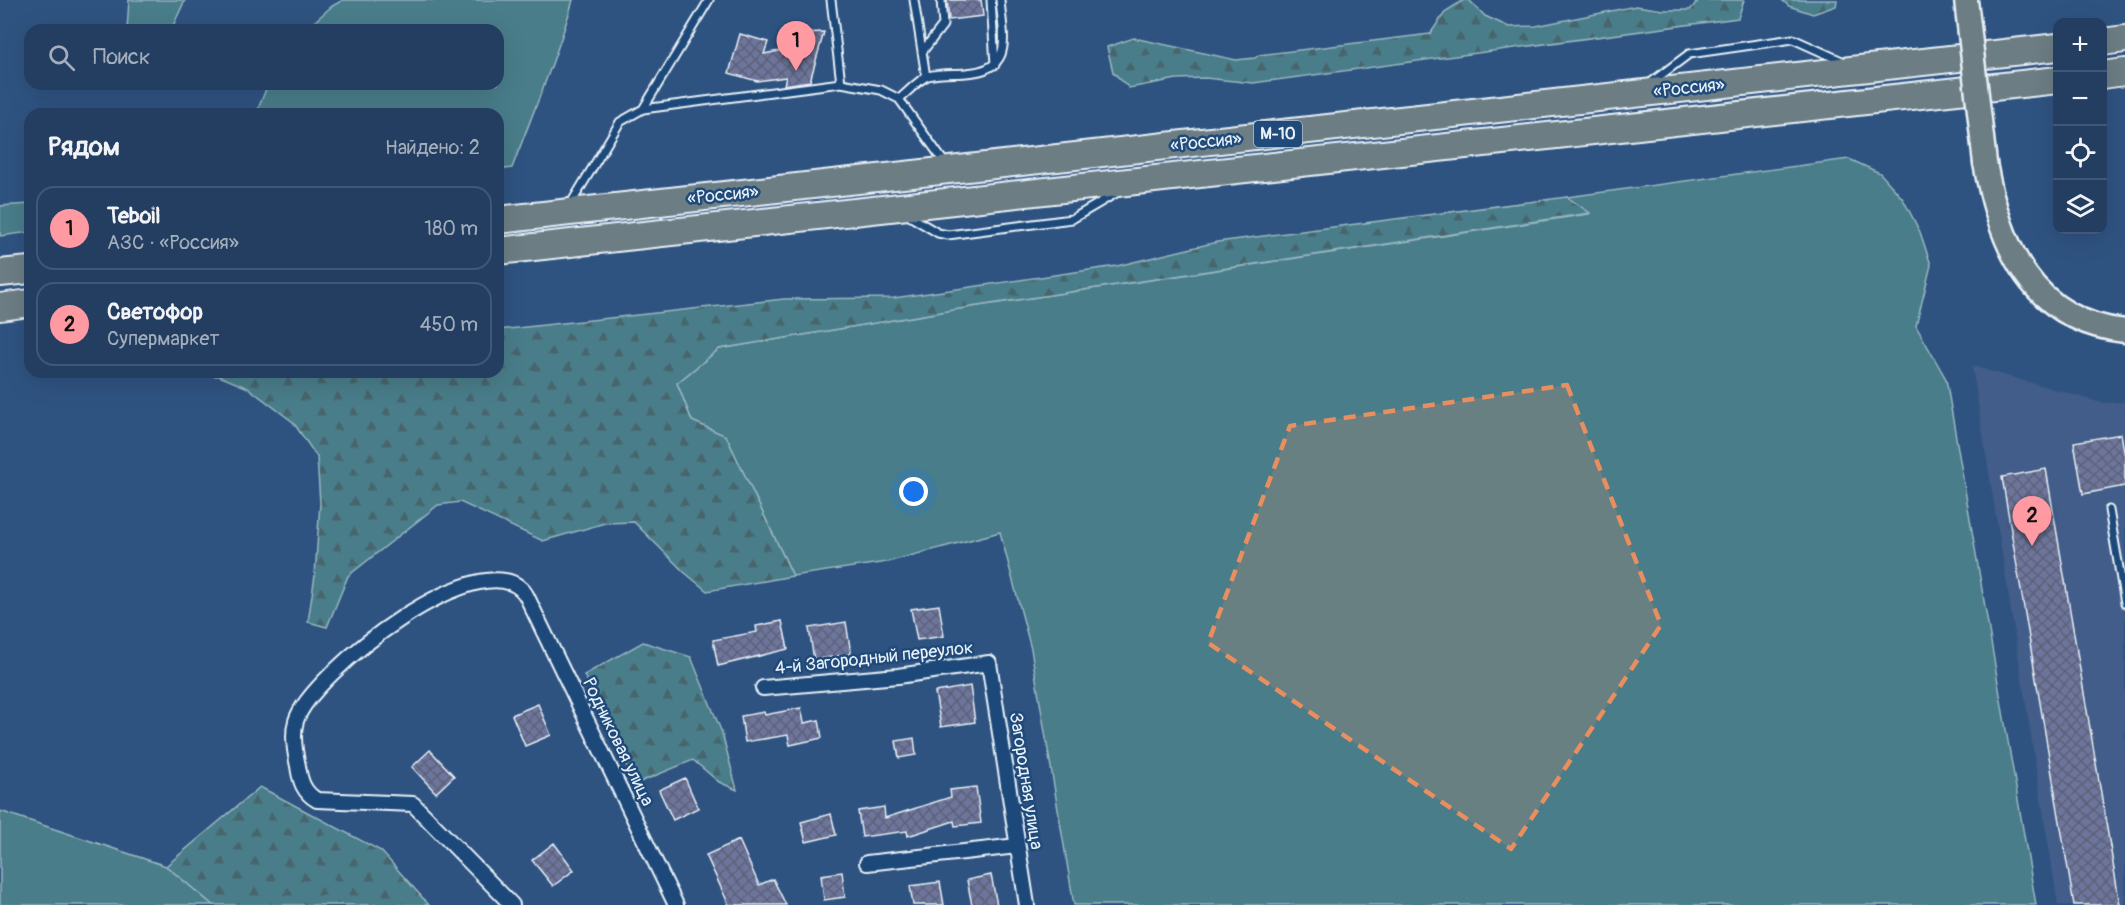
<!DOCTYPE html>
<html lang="ru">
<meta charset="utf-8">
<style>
body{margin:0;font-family:Pangolin,sans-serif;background:#2f496a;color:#f1f3f6}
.controls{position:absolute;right:18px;top:18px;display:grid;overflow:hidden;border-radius:12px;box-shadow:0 6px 24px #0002}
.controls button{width:54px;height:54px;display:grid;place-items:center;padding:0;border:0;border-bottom:2px solid #405776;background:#233e61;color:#f1f3f6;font:30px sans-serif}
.you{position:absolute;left:914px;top:492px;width:21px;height:21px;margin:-15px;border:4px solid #fff;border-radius:50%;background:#1a73e8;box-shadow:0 0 0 9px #1a73e833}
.badge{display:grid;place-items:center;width:39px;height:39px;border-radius:50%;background:#ff9aa2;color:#111;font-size:20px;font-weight:700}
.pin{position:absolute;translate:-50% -50px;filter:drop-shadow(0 2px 3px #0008)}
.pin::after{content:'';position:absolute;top:32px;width:21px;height:18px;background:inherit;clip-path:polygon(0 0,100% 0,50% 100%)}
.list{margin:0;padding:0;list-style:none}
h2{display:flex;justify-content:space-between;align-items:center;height:78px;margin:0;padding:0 24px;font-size:26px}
h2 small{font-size:20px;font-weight:400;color:#a3aebd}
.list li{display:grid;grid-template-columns:39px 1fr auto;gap:18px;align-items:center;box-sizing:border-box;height:84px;margin:0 12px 12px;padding:0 12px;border:2px solid #405776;border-radius:18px}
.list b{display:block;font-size:22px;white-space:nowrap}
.list p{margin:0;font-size:20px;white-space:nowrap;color:#a3aebd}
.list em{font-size:20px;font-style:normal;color:#a3aebd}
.icon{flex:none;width:33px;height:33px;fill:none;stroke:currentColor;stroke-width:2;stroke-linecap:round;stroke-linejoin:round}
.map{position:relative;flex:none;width:2125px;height:905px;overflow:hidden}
.search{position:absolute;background:#233e61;box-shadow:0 6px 24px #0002;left:24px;top:24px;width:480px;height:66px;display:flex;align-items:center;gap:15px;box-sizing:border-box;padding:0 21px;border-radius:18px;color:#a3aebd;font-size:22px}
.panel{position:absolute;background:#233e61;box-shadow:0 6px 24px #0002;left:24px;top:108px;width:480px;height:270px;border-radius:18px}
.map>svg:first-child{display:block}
.built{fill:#425d89}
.grass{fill:#487d8a;stroke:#98b7c1;stroke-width:1.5}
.forest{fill:url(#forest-firs);stroke:#98b7c1;stroke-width:1.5}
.building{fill:url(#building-cross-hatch);stroke:#e8f1f8;stroke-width:1.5}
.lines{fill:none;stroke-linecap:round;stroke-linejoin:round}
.lane-casing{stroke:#e8f1f8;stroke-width:11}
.street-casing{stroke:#e8f1f8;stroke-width:18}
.primary-casing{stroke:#e8f1f8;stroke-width:27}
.highway-casing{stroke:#e8f1f8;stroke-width:30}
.lane{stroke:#1f4a7a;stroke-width:7}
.street{stroke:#1f4a7a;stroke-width:14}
.primary{stroke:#6c7e84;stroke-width:22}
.highway{stroke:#6c7e84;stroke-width:26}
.primary-bridge-casing{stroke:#e8f1f8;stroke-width:27;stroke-linecap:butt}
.primary-bridge{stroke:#6c7e84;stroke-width:22}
.marked{fill:#e88e5f;fill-opacity:0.2;stroke:#e88e5f;stroke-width:4.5;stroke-dasharray:12 8;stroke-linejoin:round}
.labels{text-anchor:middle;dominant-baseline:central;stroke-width:5;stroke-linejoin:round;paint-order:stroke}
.shield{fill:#1f4a7a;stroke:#acbfd2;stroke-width:1.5}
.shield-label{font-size:16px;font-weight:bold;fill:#e8f1f8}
.street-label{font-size:18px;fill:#e8f1f8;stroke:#1f4a7a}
</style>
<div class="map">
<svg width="2125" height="905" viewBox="0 0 2125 905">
<defs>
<pattern id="forest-firs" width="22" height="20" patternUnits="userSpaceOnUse" patternTransform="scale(1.5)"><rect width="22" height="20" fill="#487d8a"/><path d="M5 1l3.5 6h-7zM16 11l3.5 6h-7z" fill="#47656d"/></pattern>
<pattern id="building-cross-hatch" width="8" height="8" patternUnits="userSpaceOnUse" patternTransform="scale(1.5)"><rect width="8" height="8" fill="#6d759c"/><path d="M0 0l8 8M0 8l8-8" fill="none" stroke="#5b6177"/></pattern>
</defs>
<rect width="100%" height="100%" fill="#2f5381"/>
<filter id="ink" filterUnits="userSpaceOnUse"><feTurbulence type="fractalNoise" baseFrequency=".0167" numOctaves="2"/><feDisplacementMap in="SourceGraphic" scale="12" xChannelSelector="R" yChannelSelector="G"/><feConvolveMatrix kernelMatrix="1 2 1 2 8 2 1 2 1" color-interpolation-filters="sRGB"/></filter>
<g filter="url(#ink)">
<!-- built -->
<path class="built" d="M 1972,366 L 2102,403 L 2125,402 L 2125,905 L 2058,905 Z"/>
<!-- grass -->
<path class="grass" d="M 129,0 L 185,0 L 171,30 L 127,30 Z
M 343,0 L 573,0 C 557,57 533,112 512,168 L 498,170 L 498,114 L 256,114 L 268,84 L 498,84 L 498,30 L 305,30 L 332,6 Z
M 1849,159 L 1880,173 L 1903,199 L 1920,232 L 1931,265 L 1916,326 L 1946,379 L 2036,905 L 1074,905 L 1031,649 L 1000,532 L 887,562 L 793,576 L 726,436 L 692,421 L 677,383 L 719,349 L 971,307 L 1589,214 L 1567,197 Z
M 30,204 L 30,232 L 0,236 L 0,206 Z
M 0,811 L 166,866 L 213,905 L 0,905 Z"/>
<!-- forest -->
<path class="forest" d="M 1464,0 L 1469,0 L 1485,16 L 1509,27 L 1536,26 L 1636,6 L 1663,10 L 1690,10 L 1699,0 L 1744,0 L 1738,18 L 1253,83 L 1205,78 L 1177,79 L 1129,88 L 1113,72 L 1107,47 L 1134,38 L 1236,60 L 1255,58 L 1259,55 L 1430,34 L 1446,11 Z
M 1782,0 L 1837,0 L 1836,6 L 1813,14 L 1789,6 Z
M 1567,197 L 1590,213 L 971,307 L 719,349 L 677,383 L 692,421 L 726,436 L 793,576 L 707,591 L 684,572 L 634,522 L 605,523 L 543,541 L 460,502 L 438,505 L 348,576 L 327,627 L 308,622 L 315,575 L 320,503 L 317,457 L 293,422 L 248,388 L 219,376 L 145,372 L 498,372 L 498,330 L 784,299 L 894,298 L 1117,266 L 1217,242 Z
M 643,642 L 691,657 L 722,733 L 737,790 L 719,782 L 693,760 L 635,784 L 584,675 Z
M 260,787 L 381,851 L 429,905 L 213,905 L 166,866 Z"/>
<!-- building -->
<path class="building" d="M 947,0 L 981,0 L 983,16 L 949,20 Z
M 824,32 L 810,81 L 784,85 L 786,77 L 757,81 L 729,73 L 740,34 L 768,42 L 764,54 L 794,48 L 799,33 Z
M 2121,434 L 2125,456 L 2125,486 L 2083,494 L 2074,442 Z
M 2046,469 L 2120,905 L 2074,905 L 2002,477 Z
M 939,605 L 944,636 L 917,640 L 911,609 Z
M 782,621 L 788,649 L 718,666 L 713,640 L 757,632 L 756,626 Z
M 846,622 L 851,654 L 814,660 L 809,628 Z
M 970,686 L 975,722 L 941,727 L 935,692 Z
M 538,704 L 551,735 L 525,746 L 512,715 Z
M 801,708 L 804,723 L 819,720 L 822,738 L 790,745 L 788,735 L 745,742 L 741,716 L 764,712 L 765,715 Z
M 914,738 L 916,755 L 899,758 L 896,741 Z
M 430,750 L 454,776 L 436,793 L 412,767 Z
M 685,778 L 698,808 L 673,820 L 659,790 Z
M 976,787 L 981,823 L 955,826 L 954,821 L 908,836 L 907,831 L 862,837 L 858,811 L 884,807 L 885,818 L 951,797 L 950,790 Z
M 831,814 L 836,835 L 806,842 L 801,822 Z
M 739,840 L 759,885 L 773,879 L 786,905 L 729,905 L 706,855 Z
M 554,843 L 574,870 L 553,886 L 532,860 Z
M 842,872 L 845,897 L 824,900 L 821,875 Z
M 991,875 L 997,905 L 972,905 L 967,880 Z
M 940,882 L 944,905 L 913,905 L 910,886 Z"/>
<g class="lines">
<!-- lane casing -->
<g class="lane-casing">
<path id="lane" d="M 831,0 L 841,83
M 914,0 L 926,77
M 991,0 L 995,65
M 922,52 L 943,25 L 941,0
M 1649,84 L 1689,54 L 1793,39 L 1844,62
M 899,99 C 907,93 919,79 928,76 C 940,73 954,74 966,73 C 1015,70 1003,37 1000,0
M 643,109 L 709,0
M 570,205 L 620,122 L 643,109 L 841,83 L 881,90 L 899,99 L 947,166
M 906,214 L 938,233 L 948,235 L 1072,219 L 1118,192
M 2109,510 L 2125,603"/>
</g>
<!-- street casing -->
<g class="street-casing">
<path id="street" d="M 763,688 L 898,676 L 989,663 L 1027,905
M 867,863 L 1017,846
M 512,905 L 413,804 L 317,800 C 304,793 300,781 298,766 C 295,753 292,734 296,721 C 310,674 488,535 526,595 L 676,905"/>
</g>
<!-- primary casing -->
<g class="primary-casing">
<path id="primary" d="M 1985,163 C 2000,245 2031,321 2125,331"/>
</g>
<!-- highway casing -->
<g class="highway-casing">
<path id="highway" d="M 2102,42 L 2125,39
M 2102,75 L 2125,72
M 498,220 L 2058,47
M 498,251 L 2058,80
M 0,273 L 30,270
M 0,307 L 30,303"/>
</g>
<!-- lane -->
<use href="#lane" class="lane"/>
<!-- street -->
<use href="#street" class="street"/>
<!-- primary -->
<use href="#primary" class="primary"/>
<!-- highway -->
<use href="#highway" class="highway"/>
<!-- primary-bridge casing -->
<g class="primary-bridge-casing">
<path id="primary-bridge" d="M 1966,0 L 1985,163"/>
</g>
<!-- primary-bridge -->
<use href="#primary-bridge" class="primary-bridge"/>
</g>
</g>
<!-- marked area -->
<path class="marked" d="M 1567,385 L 1661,625 L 1511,849 L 1208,643 L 1290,426 Z"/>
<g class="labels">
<!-- shield labels -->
<rect class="shield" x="1254" y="121" width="48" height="26" rx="4.5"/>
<g class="shield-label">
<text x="1278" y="134">М-10</text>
</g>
<!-- street labels -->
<g class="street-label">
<text transform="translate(1689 88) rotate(-6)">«Россия»</text>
<text transform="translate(1206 142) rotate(-6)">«Россия»</text>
<text transform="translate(723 195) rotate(-6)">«Россия»</text>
<text transform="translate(874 658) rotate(-6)">4-й Загородный переулок</text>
<text transform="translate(618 742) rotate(64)">Родниковая улица</text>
<text transform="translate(1026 781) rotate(81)">Загородная улица</text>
</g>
</g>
</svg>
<div class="controls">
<button>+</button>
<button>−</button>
<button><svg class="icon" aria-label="locate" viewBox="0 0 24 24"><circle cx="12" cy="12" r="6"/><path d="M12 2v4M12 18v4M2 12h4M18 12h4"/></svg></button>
<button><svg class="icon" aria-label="layers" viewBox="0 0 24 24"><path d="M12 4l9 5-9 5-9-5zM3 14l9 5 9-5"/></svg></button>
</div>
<div class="you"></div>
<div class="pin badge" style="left:796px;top:71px">1</div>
<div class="pin badge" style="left:2032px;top:546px">2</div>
<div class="search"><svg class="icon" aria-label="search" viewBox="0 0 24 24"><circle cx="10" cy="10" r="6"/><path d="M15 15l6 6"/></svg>Поиск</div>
<section class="panel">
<h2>Рядом<small>Найдено: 2</small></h2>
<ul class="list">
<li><span class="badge">1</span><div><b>Teboil</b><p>АЗС · «Россия»</p></div><em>180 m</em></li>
<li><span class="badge">2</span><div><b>Светофор</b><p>Супермаркет</p></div><em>450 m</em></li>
</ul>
</section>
</div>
